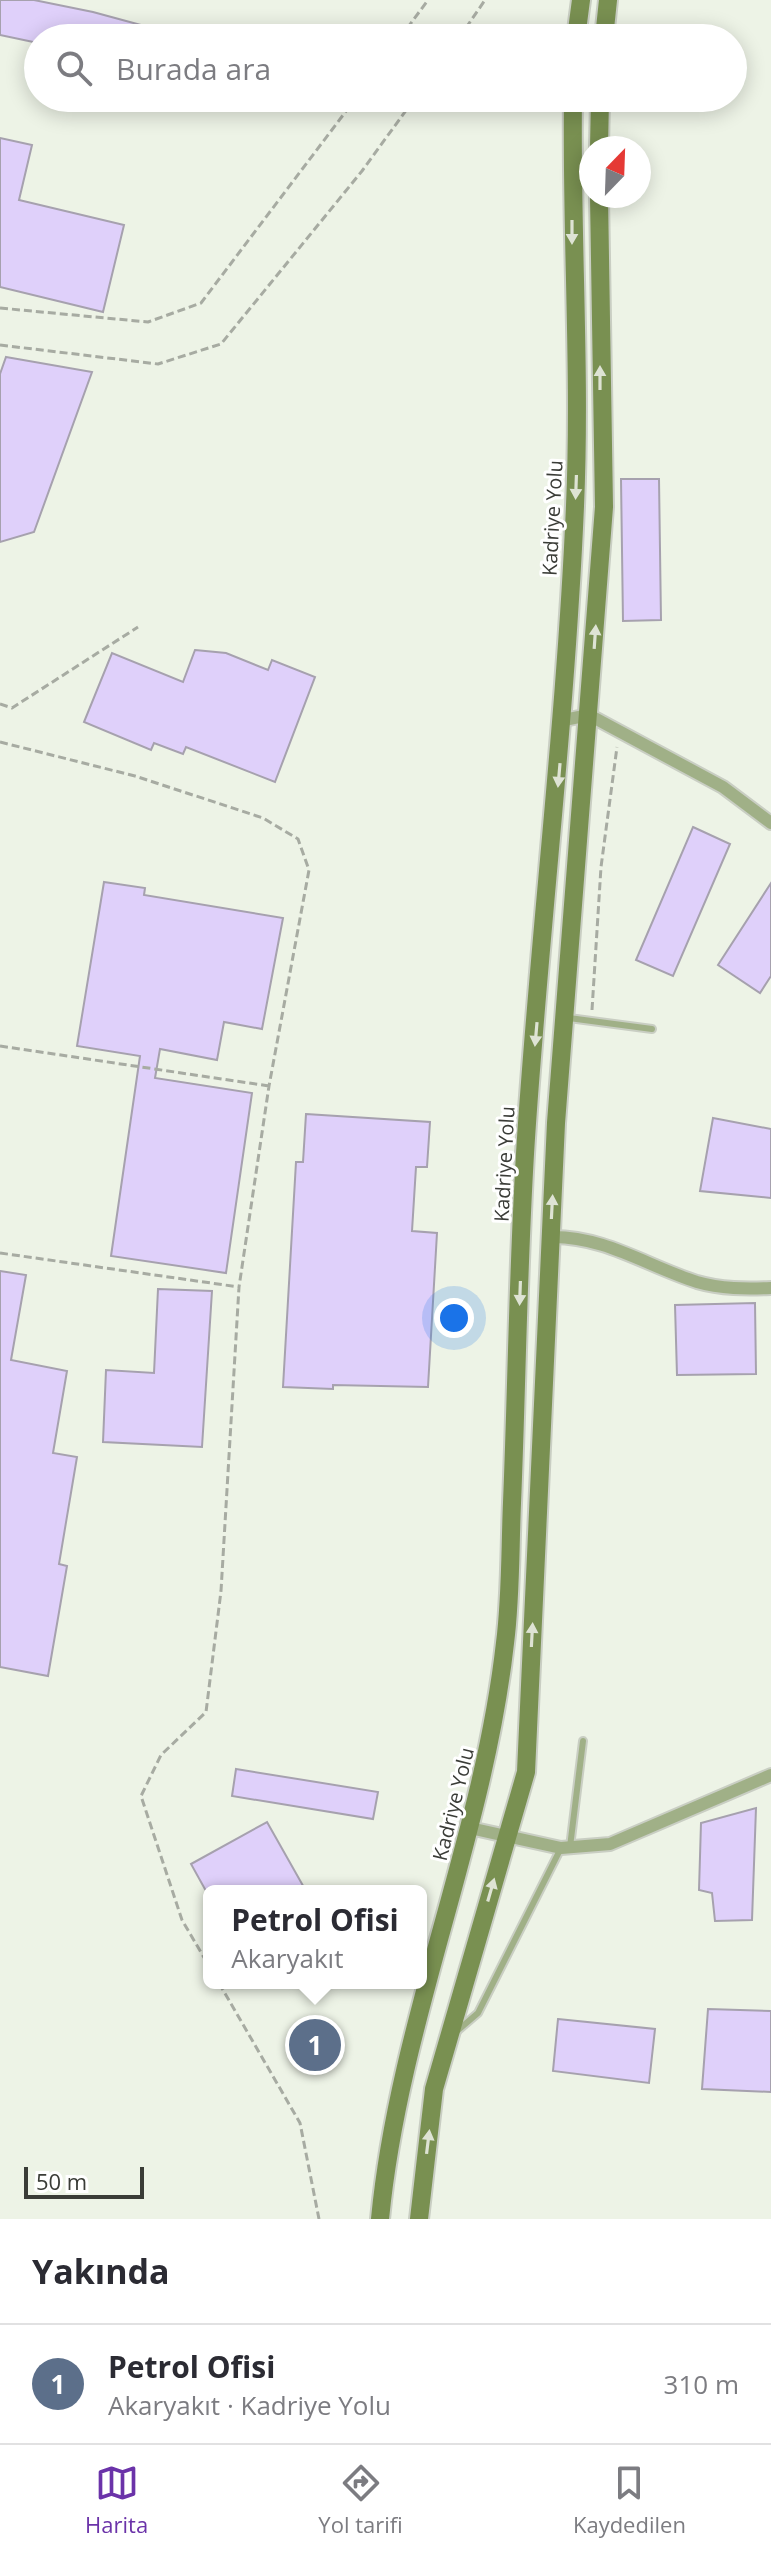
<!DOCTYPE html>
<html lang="tr">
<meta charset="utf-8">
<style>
body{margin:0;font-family:"Open Sans",sans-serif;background:#f2f2f3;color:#2b2b33}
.compass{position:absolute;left:579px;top:136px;width:72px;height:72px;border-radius:50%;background:#fff;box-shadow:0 4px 20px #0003;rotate:23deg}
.scale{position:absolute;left:24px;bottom:20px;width:120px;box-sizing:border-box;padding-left:8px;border:4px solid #3a3c37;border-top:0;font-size:22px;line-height:28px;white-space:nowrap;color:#3a3c37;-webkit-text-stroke:6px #fff;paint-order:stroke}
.you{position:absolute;left:454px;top:1318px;width:28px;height:28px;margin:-20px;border:6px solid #fff;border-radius:50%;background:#1a73e8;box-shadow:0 0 0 12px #1a73e833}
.badge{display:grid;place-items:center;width:52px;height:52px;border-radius:50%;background:#6b33a9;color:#fff;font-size:26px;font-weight:700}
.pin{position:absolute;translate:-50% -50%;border:4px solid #fff;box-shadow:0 2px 8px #0006}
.popup{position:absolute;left:203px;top:1885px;width:224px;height:104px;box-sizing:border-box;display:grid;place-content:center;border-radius:12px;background:#fff;filter:drop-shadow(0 2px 6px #0005);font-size:26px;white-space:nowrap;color:#7c7c81}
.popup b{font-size:30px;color:#2b2b33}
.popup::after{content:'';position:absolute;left:50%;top:100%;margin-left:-16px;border:16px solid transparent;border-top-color:#fff}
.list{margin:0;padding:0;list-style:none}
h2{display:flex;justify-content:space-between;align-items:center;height:104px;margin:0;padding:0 32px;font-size:34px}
h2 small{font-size:26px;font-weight:400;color:#7c7c81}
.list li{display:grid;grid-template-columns:52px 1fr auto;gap:24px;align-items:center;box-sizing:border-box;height:120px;padding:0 32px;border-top:2px solid #e1e1e2}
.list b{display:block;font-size:30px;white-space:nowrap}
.list p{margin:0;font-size:26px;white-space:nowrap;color:#7c7c81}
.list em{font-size:26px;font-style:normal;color:#7c7c81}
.icon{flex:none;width:44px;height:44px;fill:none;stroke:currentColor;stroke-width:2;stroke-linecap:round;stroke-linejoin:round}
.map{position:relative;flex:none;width:771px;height:2219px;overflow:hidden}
.search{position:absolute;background:#fff;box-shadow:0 4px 20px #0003;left:24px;right:24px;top:24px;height:88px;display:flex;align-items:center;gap:20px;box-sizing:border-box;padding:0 28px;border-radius:44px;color:#7c7c81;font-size:30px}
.sheet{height:224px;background:#fff}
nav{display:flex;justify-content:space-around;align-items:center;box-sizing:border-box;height:112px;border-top:2px solid #e1e1e2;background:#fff;font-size:22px;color:#7c7c81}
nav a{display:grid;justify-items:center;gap:4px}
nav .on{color:#6b33a9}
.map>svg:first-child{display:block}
.building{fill:#dfd0fa;stroke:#a6a1ae;stroke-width:2}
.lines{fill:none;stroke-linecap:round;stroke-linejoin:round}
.service-casing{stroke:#c9cec3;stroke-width:10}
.minor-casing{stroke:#c9cec3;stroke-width:16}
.secondary-casing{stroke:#c9cec3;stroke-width:22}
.path{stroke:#a7aba2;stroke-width:3;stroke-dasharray:8 4;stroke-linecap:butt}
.service{stroke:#a0b087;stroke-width:6}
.minor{stroke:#a0b087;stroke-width:12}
.secondary{stroke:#799051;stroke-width:18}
.oneway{fill:#dee3d4}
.labels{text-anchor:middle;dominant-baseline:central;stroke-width:6;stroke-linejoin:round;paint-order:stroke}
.street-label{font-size:20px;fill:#3a3c37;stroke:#fff}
</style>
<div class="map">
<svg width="771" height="2219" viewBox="0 0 771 2219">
<rect width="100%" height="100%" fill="#edf3e6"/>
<!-- building -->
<path class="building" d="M 0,0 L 34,0 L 93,12 L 174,34 L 173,38 L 38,38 L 38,43 L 0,35 Z
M 0,138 L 32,145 L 19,200 L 124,225 L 103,312 L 0,287 Z
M 6,357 L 92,372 L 34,532 L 0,542 L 0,374 Z
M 621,479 L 659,479 L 661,620 L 623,621 Z
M 195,650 L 226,653 L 268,670 L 272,660 L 315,677 L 275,782 L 186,747 L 183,754 L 154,743 L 151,750 L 84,722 L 112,653 L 183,682 Z
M 693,827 L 730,844 L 673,976 L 636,960 Z
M 104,882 L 145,888 L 144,895 L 283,918 L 262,1029 L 224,1022 L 217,1060 L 160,1049 L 155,1078 L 252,1093 L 226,1273 L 111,1256 L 140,1056 L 77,1046 Z
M 771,883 L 771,976 L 760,993 L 718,965 Z
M 306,1114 L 430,1122 L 427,1167 L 416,1167 L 412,1231 L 437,1233 L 428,1387 L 333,1385 L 333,1389 L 283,1387 L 296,1162 L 303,1162 Z
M 713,1118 L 771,1129 L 771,1198 L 700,1191 Z
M 0,1271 L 26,1275 L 11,1360 L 67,1371 L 53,1453 L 77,1457 L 59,1564 L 67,1566 L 48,1676 L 0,1667 Z
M 158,1289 L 212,1291 L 202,1447 L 103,1442 L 106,1370 L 154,1373 Z
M 755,1303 L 756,1374 L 677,1375 L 675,1305 Z
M 236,1769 L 378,1792 L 373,1819 L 232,1796 Z
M 756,1808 L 752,1920 L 715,1921 L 712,1893 L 699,1890 L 701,1823 Z
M 267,1822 L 306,1891 L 206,1891 L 191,1864 Z
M 708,2009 L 771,2011 L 771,2092 L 702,2089 Z
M 558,2019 L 655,2029 L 649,2083 L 553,2071 Z"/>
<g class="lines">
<!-- service casing -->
<g class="service-casing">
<path id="service" d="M 569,1018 L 652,1029
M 570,1847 L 583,1741
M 457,2031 L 478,2013 L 561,1848"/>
</g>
<!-- minor casing -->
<g class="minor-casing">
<path id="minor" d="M 564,720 L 589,715 L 723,787 L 771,823
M 551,1237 C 604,1236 647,1266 697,1282 C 721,1289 746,1289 771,1288
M 470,1828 L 561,1848 L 610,1844 L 771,1775"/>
</g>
<!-- secondary casing -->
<g class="secondary-casing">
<path id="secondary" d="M 576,38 L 581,0
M 604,38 L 608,0
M 599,148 L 600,98
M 380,2219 C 399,2022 483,1839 505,1643 C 511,1597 510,1549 512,1503 C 517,1382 518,1259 526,1138 C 540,927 566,718 575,506 C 581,370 571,234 573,98
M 419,2219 L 434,2089 L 526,1772 L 556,1123 L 604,507 L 599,196"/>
</g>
<!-- path -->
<path class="path" d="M 400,38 L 428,0
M 459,38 L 485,0
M 0,308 L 148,322 L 201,303 L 356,98
M 0,345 L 158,364 L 221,344 L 362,171 L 415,98
M 0,704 L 12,708 L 138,627
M 0,742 L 135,776 L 263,818 L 298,839 L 309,870 L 269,1086 L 239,1287 L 221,1591 L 206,1712 L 161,1755 L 141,1796 L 182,1920 L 209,1966
M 592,1010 L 601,867 L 617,747
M 0,1046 L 269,1086
M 0,1253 L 239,1287
M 219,1983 L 300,2123 L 319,2219"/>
<!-- service -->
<use href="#service" class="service"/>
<!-- minor -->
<use href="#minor" class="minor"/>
<!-- secondary -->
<use href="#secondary" class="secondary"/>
</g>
<!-- one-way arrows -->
<defs><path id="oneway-solid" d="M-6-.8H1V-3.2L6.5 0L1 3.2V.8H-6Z" transform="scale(2)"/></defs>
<g class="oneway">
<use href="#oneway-solid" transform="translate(572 232) rotate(90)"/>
<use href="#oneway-solid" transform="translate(600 378) rotate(-90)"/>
<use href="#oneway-solid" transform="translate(576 487) rotate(92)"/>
<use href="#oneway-solid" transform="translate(595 637) rotate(-86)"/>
<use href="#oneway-solid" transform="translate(559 775) rotate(95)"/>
<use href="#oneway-solid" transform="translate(536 1034) rotate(95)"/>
<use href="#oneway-solid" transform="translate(552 1207) rotate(-87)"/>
<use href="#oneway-solid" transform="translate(520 1293) rotate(92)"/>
<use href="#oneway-solid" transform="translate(532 1635) rotate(-87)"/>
<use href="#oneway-solid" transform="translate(491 1890) rotate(-74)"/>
<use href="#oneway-solid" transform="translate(428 2142) rotate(-83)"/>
</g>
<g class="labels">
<!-- street labels -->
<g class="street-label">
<text transform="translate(552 518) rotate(-87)">Kadriye Yolu</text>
<text transform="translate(504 1164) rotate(-87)">Kadriye Yolu</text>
<text transform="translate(453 1804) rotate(-76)">Kadriye Yolu</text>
</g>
</g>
</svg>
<svg class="compass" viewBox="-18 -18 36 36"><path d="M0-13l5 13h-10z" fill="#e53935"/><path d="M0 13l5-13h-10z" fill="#7c7c81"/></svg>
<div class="scale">50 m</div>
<div class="you"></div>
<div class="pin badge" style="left:315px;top:2045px;background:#5c6f8a">1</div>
<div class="popup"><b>Petrol Ofisi</b>Akaryakıt</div>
<div class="search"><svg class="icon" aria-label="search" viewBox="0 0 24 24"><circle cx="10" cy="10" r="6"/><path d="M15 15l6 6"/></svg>Burada ara</div>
</div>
<section class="sheet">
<h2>Yakında<small></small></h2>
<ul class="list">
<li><span class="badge" style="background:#5c6f8a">1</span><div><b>Petrol Ofisi</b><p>Akaryakıt · Kadriye Yolu</p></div><em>310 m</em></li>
</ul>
</section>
<nav>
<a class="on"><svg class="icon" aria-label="map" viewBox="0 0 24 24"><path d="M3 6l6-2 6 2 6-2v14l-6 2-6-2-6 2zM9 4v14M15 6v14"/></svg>Harita</a>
<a><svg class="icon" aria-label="directions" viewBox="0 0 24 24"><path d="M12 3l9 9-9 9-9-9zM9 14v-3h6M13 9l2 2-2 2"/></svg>Yol tarifi</a>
<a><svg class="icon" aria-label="saved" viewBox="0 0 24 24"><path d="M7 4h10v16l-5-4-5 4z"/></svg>Kaydedilen</a>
</nav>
